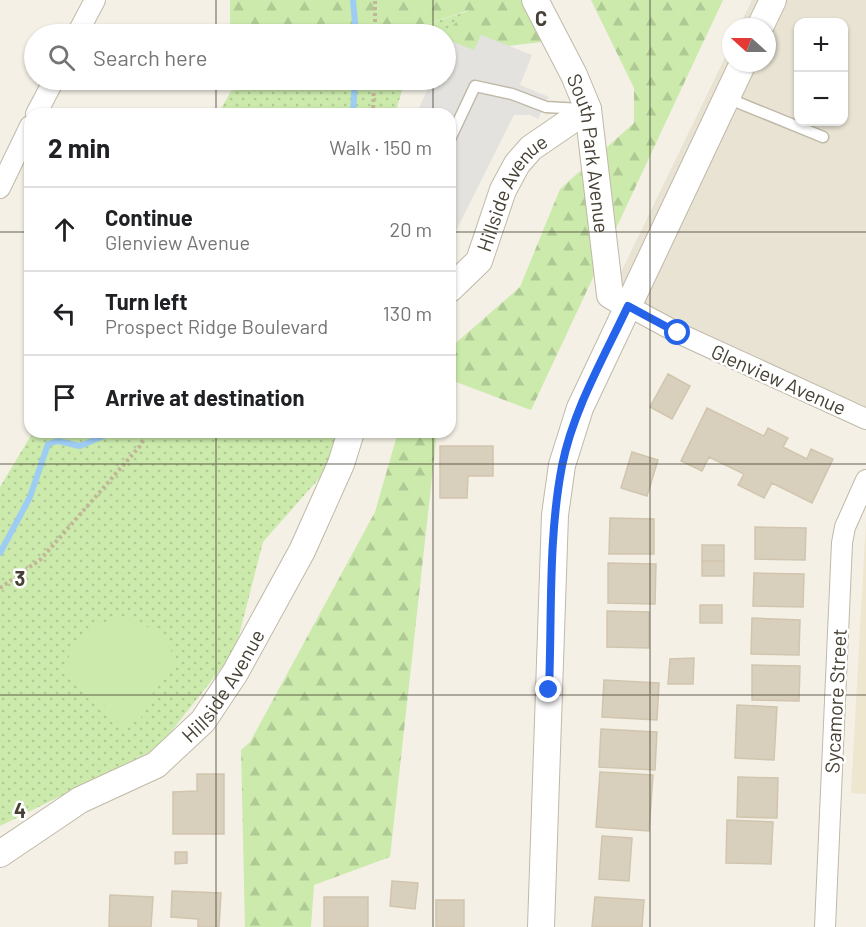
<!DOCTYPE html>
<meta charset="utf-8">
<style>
body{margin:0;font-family:Barlow,sans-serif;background:#f2f2f2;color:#202124}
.controls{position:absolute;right:18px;top:18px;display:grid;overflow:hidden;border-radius:12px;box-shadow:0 2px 4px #0004}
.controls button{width:54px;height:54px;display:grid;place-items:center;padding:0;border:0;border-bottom:2px solid #e0e0e0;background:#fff;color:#202124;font:30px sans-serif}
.compass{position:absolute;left:722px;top:18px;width:54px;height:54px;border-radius:50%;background:#fff;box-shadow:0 2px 4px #0004;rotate:291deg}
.stop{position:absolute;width:18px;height:18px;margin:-14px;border:4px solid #2563eb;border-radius:50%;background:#fff}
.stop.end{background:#2563eb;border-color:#fff;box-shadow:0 2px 6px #0008}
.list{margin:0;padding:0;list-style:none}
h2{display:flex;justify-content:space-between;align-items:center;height:78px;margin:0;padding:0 24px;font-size:26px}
h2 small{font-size:20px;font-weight:400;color:#757577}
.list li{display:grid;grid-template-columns:39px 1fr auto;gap:18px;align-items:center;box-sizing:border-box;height:84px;padding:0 24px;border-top:2px solid #e0e0e0}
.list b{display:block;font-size:22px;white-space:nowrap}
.list p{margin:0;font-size:20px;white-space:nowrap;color:#757577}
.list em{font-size:20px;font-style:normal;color:#757577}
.icon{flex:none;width:33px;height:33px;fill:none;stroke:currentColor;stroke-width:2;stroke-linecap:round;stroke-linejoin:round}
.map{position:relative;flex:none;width:866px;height:927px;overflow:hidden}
.search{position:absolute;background:#fff;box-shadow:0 2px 4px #0004;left:24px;top:24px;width:432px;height:66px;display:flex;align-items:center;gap:15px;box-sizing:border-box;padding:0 21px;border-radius:33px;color:#757577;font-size:22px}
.panel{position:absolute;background:#fff;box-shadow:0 2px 4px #0004;left:24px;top:108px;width:432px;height:330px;border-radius:18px}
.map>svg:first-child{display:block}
.residential{fill:#e8e3d3;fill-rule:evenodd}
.education{fill:#eee6cf}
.green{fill:url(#green-dots)}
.forest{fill:url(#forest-firs)}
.pitch{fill:#cbeaac}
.parking{fill:#e4e2de}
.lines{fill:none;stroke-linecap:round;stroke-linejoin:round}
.stream{stroke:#9ecdf4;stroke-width:6}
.building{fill:#d9cfbd;stroke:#d1c5ad;stroke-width:1.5}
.service-casing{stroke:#c0b9a8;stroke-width:13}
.minor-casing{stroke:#c0b9a8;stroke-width:22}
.tertiary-casing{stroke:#c0b9a8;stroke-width:28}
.path{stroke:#c2b598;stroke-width:4;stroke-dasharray:3 3;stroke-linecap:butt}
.service{stroke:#fff;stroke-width:10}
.minor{stroke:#fff;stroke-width:20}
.tertiary{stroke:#fff;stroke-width:26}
.route{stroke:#2563eb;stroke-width:8}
.grid{fill:none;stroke:#474135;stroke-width:1.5;stroke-opacity:0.55}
.labels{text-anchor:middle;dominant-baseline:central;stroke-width:5;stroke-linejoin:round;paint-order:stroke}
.street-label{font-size:20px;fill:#474135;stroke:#fff}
.grid-label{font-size:20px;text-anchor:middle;font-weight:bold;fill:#474135;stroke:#fff;stroke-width:5;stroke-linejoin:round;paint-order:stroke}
</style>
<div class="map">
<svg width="866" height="927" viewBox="0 0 866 927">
<defs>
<pattern id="green-dots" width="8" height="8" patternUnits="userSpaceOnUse" patternTransform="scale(1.5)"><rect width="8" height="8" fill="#cbeaac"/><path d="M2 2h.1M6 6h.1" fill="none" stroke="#b0ca95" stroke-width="1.8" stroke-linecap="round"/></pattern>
<pattern id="forest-firs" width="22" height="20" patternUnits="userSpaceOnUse" patternTransform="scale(1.5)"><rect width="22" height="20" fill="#cbeaac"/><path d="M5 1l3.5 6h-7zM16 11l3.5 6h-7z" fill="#b0ca95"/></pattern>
</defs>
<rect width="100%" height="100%" fill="#f4f0e6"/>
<!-- residential -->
<path class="residential" d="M 752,0 L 866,0 L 866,423 L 610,295 L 731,45 L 731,63 L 767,63 L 767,27 L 739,27 ZM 798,22 L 844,22 L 844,122 L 798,122 Z"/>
<!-- education -->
<path class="education" d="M 866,521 L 866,794 L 851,793 Z"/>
<!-- green -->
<path class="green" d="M 471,10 L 444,34 L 398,34 Z
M 265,80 L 405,80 L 395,114 L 218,114 L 231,91 Z
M 33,432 L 360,432 L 263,542 L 235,651 L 158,748 L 0,826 L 0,487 Z"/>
<!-- forest -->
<path class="forest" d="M 230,0 L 526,0 L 550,41 L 475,50 L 446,57 L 444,34 L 469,10 L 398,34 L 230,34 Z
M 591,0 L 723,0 L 531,410 L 456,382 L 450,393 L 450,348 L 520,287 L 560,189 L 634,123 L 634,88 Z
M 398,432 L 437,432 L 390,857 L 314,885 L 311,927 L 245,927 L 241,750 L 250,742 L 375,512 Z"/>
<!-- pitch -->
<path class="pitch" d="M 115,618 C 145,620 162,633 176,659 C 167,681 146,694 141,719 L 115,728 L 106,707 L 65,671 C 71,641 87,628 115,618 Z"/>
<!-- parking -->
<path class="parking" d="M 481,35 L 532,55 L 520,85 L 549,97 L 538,119 L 530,115 L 514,115 L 450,243 L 450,114 L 416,114 L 432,80 L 446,80 L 446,52 L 451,41 L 474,50 Z"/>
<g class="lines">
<!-- stream -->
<path class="stream" d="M 353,0 L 356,34
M 353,114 L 355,80
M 0,553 L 30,497 L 48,444 L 58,441 L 80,446 L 113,432"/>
</g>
<!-- building -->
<path class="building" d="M 668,374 L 690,386 L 672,419 L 650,407 Z
M 707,408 L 764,436 L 768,428 L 788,438 L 783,447 L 807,459 L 811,449 L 833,459 L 812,503 L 772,483 L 764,498 L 738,485 L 744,474 L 709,457 L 702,471 L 681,461 Z
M 440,446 L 493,446 L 493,476 L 468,476 L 467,498 L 440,498 Z
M 632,452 L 658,460 L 647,496 L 621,488 Z
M 610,518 L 654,519 L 654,554 L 609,554 Z
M 755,527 L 806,528 L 805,560 L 755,559 Z
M 702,545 L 724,545 L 724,561 L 702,561 Z
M 702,561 L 724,561 L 724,576 L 702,576 Z
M 608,563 L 656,564 L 655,604 L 608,603 Z
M 754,573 L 804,574 L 803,607 L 753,606 Z
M 700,605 L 722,605 L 722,623 L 700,623 Z
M 607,611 L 649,612 L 649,648 L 607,647 Z
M 752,618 L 800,620 L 799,655 L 751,654 Z
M 694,658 L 693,684 L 668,684 L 670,659 Z
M 752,665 L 800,666 L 799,701 L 752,700 Z
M 604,680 L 659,683 L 657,720 L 602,717 Z
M 737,705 L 777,707 L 774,760 L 735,758 Z
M 601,729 L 657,732 L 655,770 L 599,767 Z
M 600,772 L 653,775 L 649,831 L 596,827 Z
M 197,774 L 224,774 L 224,834 L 173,834 L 173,792 L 197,791 Z
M 738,777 L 778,778 L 777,818 L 737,817 Z
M 727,820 L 773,822 L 771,864 L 726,863 Z
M 602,836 L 632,838 L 629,881 L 599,879 Z
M 175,852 L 187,852 L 187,863 L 175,864 Z
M 392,881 L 418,883 L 415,909 L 390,906 Z
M 172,891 L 221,893 L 219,927 L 198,927 L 198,919 L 171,917 Z
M 110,895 L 153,897 L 151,927 L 109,927 Z
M 324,897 L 368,897 L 368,927 L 324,927 Z
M 595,897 L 644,900 L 642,927 L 592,927 Z
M 436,900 L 464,900 L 464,927 L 436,927 Z"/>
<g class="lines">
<!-- service casing -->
<g class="service-casing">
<path id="service" d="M 727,98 L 823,137
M 450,139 L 475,86 L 512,94 L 546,107 L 581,109"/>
</g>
<!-- minor casing -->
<g class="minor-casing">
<path id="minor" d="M 77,34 L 95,0
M 36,114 L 54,80
M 0,188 L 30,126
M 628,306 L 678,333 L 866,419
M 825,927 L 842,543 L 845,527 L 866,480"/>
</g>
<!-- tertiary casing -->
<g class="tertiary-casing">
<g id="tertiary">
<path id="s1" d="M 535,0 L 574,75 L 588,109 L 610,295 L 628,306"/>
<path d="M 760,27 L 773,0"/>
<path id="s2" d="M 450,289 L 479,261 L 503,190 L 517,164 L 531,148 L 588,109"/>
<path id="s3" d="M 0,854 L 80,800 L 156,765 L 203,721 L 235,673 L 302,551 L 341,464 L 351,432"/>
<path d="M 541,927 L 555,515 L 562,465 L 580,408 L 743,63"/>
</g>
</g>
<!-- path -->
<path class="path" d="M 375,34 L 375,0
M 373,114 L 374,80
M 0,588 L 41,559 L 140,446 L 148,432"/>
<!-- service -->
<use href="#service" class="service"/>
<!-- minor -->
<use href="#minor" class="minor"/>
<!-- tertiary -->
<use href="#tertiary" class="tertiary"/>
</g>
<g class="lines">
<!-- route -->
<path class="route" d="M 549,690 C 552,616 548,538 562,466 C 573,410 604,357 628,306 L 678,333"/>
</g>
<!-- grid -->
<path class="grid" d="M 216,0 L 216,34M 433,0 L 433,34M 650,0 L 650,927M 216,80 L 216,114M 433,80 L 433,114M 0,232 L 30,232M 450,232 L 866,232M 216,432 L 216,927M 433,432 L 433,927M 0,464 L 866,464M 0,695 L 866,695"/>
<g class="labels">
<!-- street labels -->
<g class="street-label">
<text stroke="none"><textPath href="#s1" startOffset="165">South Park Avenue</textPath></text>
<text stroke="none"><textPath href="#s2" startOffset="117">Hillside Avenue</textPath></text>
<text transform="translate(779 379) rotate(24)">Glenview Avenue</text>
<text stroke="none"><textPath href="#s3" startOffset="285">Hillside Avenue</textPath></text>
<text transform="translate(835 701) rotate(-87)">Sycamore Street</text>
</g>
</g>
<g class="grid-label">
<text x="541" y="26">C</text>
<text x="20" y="586">3</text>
<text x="20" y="818">4</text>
</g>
</svg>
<div class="controls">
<button>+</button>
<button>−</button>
</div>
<svg class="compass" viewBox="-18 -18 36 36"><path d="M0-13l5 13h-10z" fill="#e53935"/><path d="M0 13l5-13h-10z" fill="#757577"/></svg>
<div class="stop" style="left:678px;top:333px"></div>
<div class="stop end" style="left:549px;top:690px"></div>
<div class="search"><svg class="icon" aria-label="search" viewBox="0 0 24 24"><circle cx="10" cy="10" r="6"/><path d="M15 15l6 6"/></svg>Search here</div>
<section class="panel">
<h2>2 min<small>Walk · 150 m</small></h2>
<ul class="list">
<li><svg class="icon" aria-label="ahead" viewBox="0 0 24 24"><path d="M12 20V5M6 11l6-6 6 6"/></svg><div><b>Continue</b><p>Glenview Avenue</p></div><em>20 m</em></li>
<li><svg class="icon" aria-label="left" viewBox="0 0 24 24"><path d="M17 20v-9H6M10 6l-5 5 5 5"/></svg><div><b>Turn left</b><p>Prospect Ridge Boulevard</p></div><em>130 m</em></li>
<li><svg class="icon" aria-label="arrive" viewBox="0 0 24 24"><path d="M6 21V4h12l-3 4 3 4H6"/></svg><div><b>Arrive at destination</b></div></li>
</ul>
</section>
</div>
